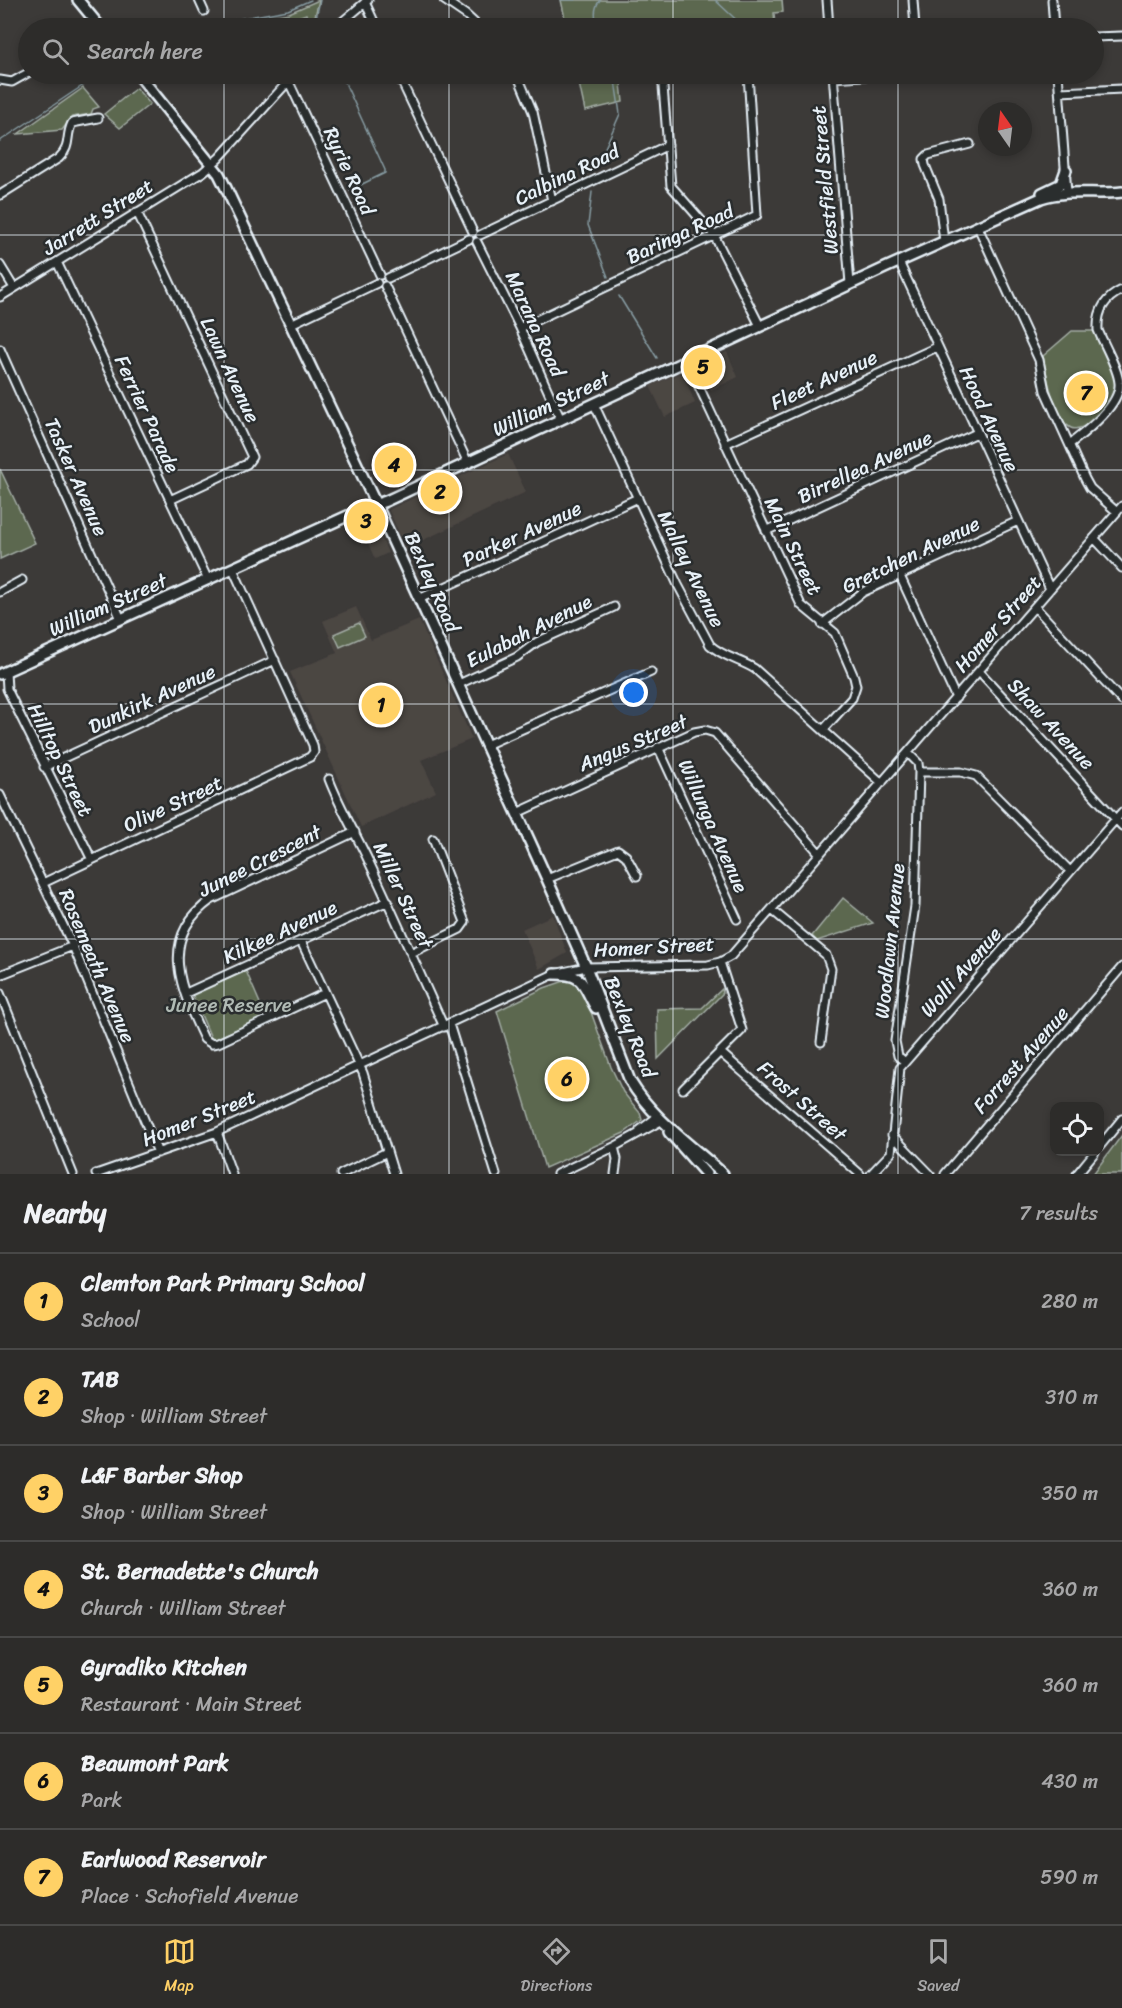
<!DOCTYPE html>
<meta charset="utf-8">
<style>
body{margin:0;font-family:Sriracha,sans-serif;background:#393836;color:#f1f3f6}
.controls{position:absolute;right:18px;bottom:18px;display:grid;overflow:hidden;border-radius:12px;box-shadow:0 3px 9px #0003}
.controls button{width:54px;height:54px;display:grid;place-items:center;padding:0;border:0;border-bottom:2px solid #484847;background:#2d2c2a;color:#f1f3f6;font:30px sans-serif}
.compass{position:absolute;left:978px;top:102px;width:54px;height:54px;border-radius:50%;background:#2d2c2a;box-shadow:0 3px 9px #0003;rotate:346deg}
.you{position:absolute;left:634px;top:693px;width:21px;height:21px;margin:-15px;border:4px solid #fff;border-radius:50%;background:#1a73e8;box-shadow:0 0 0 9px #1a73e833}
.badge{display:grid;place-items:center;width:39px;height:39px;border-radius:50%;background:#ffd166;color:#111;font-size:20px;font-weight:700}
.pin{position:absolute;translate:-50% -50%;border:3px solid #fff;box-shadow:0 2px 6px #0006}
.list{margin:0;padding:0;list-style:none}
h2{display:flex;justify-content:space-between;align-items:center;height:78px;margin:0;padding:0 24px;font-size:26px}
h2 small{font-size:20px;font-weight:400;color:#a7a7a8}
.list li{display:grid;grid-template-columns:39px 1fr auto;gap:18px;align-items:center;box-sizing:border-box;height:96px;padding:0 24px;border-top:2px solid #484847}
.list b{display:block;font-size:22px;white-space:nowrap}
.list p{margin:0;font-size:20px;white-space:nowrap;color:#a7a7a8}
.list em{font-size:20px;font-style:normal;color:#a7a7a8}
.icon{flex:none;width:33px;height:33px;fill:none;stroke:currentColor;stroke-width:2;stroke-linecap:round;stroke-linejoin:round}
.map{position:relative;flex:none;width:1122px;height:1174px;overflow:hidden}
.search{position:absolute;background:#2d2c2a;box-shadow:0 3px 9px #0003;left:18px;right:18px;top:18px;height:66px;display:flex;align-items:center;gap:15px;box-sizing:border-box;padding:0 21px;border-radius:33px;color:#a7a7a8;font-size:22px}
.sheet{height:750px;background:#2d2c2a}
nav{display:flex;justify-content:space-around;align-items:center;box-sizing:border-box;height:84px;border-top:2px solid #484847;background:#2d2c2a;font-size:16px;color:#a7a7a8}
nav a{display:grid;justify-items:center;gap:3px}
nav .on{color:#ffd166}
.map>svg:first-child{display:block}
.built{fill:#4c4643}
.green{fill:#5c674f;stroke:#a2aca4;stroke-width:1.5}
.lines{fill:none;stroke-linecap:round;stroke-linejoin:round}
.stream{stroke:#879ca3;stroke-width:1.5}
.minor-casing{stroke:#e8f1f8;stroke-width:11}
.major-casing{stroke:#e8f1f8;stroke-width:14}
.minor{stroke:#2a2d2e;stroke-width:7}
.major{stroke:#2a2d2e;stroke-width:9}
.grid{fill:none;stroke:#e8f1f8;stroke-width:1.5;stroke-opacity:0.55}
.labels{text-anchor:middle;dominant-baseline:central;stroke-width:5;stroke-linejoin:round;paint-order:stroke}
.street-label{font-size:20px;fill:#e8f1f8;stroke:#2a2d2e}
.park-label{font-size:20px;fill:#b0bab4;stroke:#2a2d2e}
</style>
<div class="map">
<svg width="1122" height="1174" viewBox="0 0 1122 1174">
<rect width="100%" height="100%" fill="#3c3a38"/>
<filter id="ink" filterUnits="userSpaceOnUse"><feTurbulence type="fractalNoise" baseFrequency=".0167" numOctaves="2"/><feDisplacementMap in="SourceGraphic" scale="12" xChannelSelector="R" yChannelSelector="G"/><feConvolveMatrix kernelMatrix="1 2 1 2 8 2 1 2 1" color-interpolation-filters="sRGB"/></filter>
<g filter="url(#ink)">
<!-- built -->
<path class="built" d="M 727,352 L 738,377 L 711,390 L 700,366 L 701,364 Z
M 680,373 L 683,374 L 695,403 L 665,417 L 650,386 Z
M 508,454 L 526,492 L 406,548 L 389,511 L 390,509 Z
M 368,517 L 373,519 L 388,553 L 375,559 L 358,521 Z
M 356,607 L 371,640 L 419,620 L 472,739 L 421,760 L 436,792 L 361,827 L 290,672 L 337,653 L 323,621 Z
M 553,915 L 567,953 L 539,969 L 522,929 Z"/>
<!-- green -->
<path class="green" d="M 319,0 L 315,16 L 317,28 L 311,28 L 306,14 L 269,28 L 202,28 L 289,13 Z
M 561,0 L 782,0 L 783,12 L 774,13 L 775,27 L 734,28 L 567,28 Z
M 577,74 L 620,74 L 623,102 L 585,111 Z
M 83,88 L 99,107 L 93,109 L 91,114 L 72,117 L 62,130 L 18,134 Z
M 136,88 L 150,104 L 120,128 L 104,114 Z
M 1072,331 L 1094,331 C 1100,346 1114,368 1115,383 C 1117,397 1086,435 1071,428 C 1054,420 1046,373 1043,356 Z
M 0,469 L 35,543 L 0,559 Z
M 359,623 L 365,636 L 340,647 L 334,634 Z
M 843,898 L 873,923 L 817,941 L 812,936 Z
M 246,971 L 266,1017 L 212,1040 L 192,994 Z
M 570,979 L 584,993 L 611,1067 L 623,1092 L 640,1113 L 642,1120 L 624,1133 L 545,1168 L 497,1011 L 544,988 Z
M 722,989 L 723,993 L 658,1059 L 657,1009 L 702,1008 Z
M 1122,1135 L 1122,1174 L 1093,1174 Z"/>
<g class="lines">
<!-- stream -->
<path class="stream" d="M 561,0 L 575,0
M 715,0 L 745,28
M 188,28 L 288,10 L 311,0
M 318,28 L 316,18 L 320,0
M 598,28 C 595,18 593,9 600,0
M 341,74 L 385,170 L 385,173 L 350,190
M 0,141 L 100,74
M 604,150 L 620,114 L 614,74
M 592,192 L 588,225 L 608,277
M 619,296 L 657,358"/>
<!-- minor casing -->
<g class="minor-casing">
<path id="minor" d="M 199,0 L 204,11
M 444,0 L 466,15 L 480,28
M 827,0 L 829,28
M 913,0 L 915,28
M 1052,0 L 1054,28
M 365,2 L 377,28
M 335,28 L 368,0
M 1094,37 L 1122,36
M 398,74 L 473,232
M 517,74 L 533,112 L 552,201
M 662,74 L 671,186 L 714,235 L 760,326
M 833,74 L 850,284
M 1058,74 L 1067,193
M 662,75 L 688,74
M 833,78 L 893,74
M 0,80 L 12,82 L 28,73
M 288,80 L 380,275
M 1060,92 L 1122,89
M 0,195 L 59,158 C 72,145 65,137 72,123 L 98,118
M 137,212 L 252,457 L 247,464 L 170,500
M 978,227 L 1039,360 L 1045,391 L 1085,479 L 1090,488 L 1117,512
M 480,235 L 668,145
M 477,242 L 520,328 L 561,420
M 944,242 L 939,199 L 925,165 L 924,159 L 928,155 L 970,144
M 57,262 L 208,580
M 899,262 L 1050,589
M 0,265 L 14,288
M 388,278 L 469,239
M 385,286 L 468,463
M 0,297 L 203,172 L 219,158 L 295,74
M 291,324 L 377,283
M 520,328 L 757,215 L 748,74
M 0,349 L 121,619
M 687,361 L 801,605 L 835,633 L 854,677 L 856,686 L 852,698 L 823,730
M 594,404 L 678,585 L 710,645 C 723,657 741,660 755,669 L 882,783
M 725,444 L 937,347
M 1070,444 C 1085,432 1121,405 1119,383 C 1118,368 1104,345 1098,330 C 1097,310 1105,298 1122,290
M 766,531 L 977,433
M 1094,538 L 1122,568
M 900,576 L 956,698
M 0,592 L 22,580
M 419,599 L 638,498
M 1035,607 L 1122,701
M 822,624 L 863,592 L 1018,521
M 979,671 L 1122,826
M 6,672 L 7,689 L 92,860
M 459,684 L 517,657 L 537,642 L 614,607
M 486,745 L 651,672
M 658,747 L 737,919
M 44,767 L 275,660
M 919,772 L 961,772 L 976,776 L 1070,871
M 329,779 C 340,808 356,834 369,862 C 395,917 419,972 444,1027
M 0,795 L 73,946 L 158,1153
M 517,813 L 694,732 L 705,730 L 715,733 L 820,854
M 547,879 L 618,850 L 626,856 L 637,876
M 43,883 L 310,757 L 314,752 L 313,745 L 233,569
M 772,910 L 826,955 L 831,969 L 821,1042
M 301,941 L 363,1073 L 394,1174
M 411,953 L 460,929 L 465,922 L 433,839
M 0,975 L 73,946
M 0,993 L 73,1174
M 186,993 L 388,901
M 325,993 L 218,1043 L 212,1044 L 204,1039 C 181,990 157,938 211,900 L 355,832
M 449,1024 L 496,1174
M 721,1053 L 860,1174
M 905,1062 L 898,1056 L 895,1041 L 915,906 L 919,772 L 918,763 L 908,753
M 683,1089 L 742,1030 L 720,962
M 640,1130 L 657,1117
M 217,1132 L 232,1174
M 892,1135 L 930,1174
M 1100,1146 L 1122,1119
M 614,1147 L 617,1159 L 615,1174
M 96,1174 L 217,1132 L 554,974 L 586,967 L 708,965 L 720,962 L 731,956 L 1122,506
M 341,1174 L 387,1152
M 557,1174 L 614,1147 L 661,1121
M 871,1174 L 891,1153 L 900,1068 L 1122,812
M 945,1174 L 1122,967
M 1077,1174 L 1095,1152"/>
</g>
<!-- major casing -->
<g class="major-casing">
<path id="major" d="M 78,0 L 101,28
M 138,74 L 219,174 L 225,186 L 381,515 L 547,879 L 586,967 L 630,1081 C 653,1119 690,1144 723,1174
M 1042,193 L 1061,184 L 1066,170
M 0,674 L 365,508 L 386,501 L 885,268 L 1041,198 C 1067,189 1095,195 1122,192
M 554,974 C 586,974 582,985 596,1008
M 669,1132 L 706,1174"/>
</g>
<!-- minor -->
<use href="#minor" class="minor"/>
<!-- major -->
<use href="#major" class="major"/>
</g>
</g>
<!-- grid -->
<path class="grid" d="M 224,0 L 224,28M 449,0 L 449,28M 673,0 L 673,28M 898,0 L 898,28M 224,74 L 224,1174M 449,74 L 449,1174M 673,74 L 673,1174M 898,74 L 898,1174M 0,235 L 1122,235M 0,470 L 1122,470M 0,704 L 1122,704M 0,939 L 1122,939"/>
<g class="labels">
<!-- street labels -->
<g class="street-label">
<text transform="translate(349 171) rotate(65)">Ryrie Road</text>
<text transform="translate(567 175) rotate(-26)">Calbina Road</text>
<text transform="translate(825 180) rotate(-95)">Westfield Street</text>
<text transform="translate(98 217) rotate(-32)">Jarrett Street</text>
<text transform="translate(680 234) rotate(-25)">Baringa Road</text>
<text transform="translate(535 324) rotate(65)">Marana Road</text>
<text transform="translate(230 370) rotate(65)">Lawn Avenue</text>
<text transform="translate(824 380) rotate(-25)">Fleet Avenue</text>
<text transform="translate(551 404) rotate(-25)">William Street</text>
<text transform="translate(147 414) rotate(65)">Ferrier Parade</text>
<text transform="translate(989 419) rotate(65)">Hood Avenue</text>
<text transform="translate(865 467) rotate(-25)">Birrellea Avenue</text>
<text transform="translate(76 477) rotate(66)">Tasker Avenue</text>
<text transform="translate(522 534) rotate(-25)">Parker Avenue</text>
<text transform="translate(793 546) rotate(64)">Main Street</text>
<text transform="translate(911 555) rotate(-26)">Gretchen Avenue</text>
<text transform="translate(691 569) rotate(64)">Malley Avenue</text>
<text transform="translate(432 582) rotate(66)">Bexley Road</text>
<text transform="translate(108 605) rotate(-24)">William Street</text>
<text transform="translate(998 624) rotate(-49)">Homer Street</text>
<text transform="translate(529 631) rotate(-27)">Eulabah Avenue</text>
<text transform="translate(152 699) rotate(-25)">Dunkirk Avenue</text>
<text transform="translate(1051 724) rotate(47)">Shaw Avenue</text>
<text transform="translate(633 743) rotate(-23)">Angus Street</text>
<text transform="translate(60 760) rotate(64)">Hilltop Street</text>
<text transform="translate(173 804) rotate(-25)">Olive Street</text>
<text transform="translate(713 826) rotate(66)">Willunga Avenue</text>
<text transform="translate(260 861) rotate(-27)">Junee Crescent</text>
<text transform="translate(403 895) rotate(65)">Miller Street</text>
<text transform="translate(280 932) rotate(-25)">Kilkee Avenue</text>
<text transform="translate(890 941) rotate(-84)">Woodlawn Avenue</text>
<text transform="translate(654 947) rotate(-3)">Homer Street</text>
<text transform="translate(97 966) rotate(67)">Rosemeath Avenue</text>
<text transform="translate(961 972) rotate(-49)">Wolli Avenue</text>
<text transform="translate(630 1027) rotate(68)">Bexley Road</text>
<text transform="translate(1021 1060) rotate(-49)">Forrest Avenue</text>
<text transform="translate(802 1101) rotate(41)">Frost Street</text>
<text transform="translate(199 1118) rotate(-22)">Homer Street</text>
</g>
<!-- park labels -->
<g class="park-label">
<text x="229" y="1005">Junee Reserve</text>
</g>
</g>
</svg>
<div class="controls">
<button><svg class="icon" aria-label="locate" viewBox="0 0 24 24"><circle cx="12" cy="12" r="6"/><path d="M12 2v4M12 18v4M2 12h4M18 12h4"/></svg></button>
</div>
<svg class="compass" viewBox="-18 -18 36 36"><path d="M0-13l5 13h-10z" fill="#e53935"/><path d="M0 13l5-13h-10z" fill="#a7a7a8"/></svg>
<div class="you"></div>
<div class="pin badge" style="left:381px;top:705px">1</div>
<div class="pin badge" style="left:440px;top:492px">2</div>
<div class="pin badge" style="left:366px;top:521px">3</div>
<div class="pin badge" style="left:394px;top:465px">4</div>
<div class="pin badge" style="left:703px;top:367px">5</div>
<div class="pin badge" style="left:567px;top:1079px">6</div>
<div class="pin badge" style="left:1086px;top:393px">7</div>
<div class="search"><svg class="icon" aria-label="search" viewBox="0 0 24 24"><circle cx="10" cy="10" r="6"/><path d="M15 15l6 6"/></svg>Search here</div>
</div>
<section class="sheet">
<h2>Nearby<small>7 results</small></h2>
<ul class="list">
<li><span class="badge">1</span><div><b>Clemton Park Primary School</b><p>School</p></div><em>280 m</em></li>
<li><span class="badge">2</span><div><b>TAB</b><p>Shop · William Street</p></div><em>310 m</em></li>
<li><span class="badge">3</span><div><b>L&amp;F Barber Shop</b><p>Shop · William Street</p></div><em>350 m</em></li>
<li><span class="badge">4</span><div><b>St. Bernadette's Church</b><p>Church · William Street</p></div><em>360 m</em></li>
<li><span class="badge">5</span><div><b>Gyradiko Kitchen</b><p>Restaurant · Main Street</p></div><em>360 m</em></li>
<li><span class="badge">6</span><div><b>Beaumont Park</b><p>Park</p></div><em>430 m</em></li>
<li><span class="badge">7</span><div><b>Earlwood Reservoir</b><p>Place · Schofield Avenue</p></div><em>590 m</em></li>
</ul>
</section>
<nav>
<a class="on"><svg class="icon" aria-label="map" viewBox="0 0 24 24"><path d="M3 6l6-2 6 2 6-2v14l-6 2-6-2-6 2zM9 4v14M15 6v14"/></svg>Map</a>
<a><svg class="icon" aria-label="directions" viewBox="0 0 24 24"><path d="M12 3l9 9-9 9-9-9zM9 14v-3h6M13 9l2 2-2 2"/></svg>Directions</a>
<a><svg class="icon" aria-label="saved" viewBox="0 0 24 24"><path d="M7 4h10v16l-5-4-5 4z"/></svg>Saved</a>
</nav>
